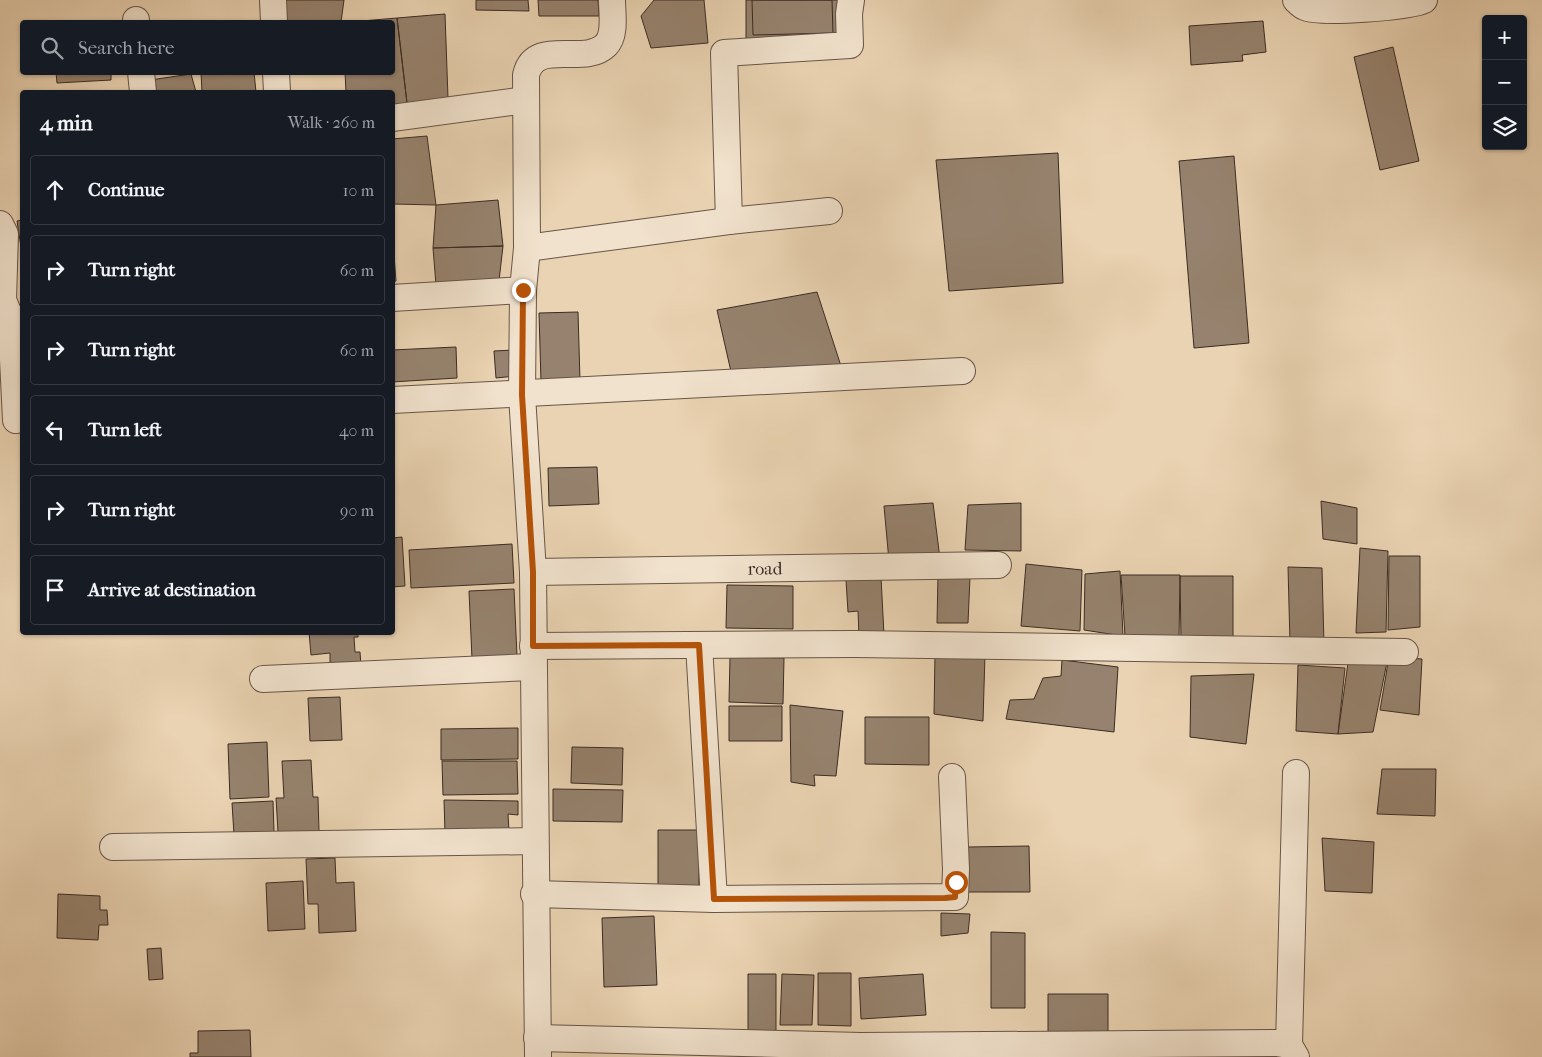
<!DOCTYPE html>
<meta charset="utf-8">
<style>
body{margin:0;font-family:"IM FELL French Canon",serif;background:#20242c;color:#f1f3f6}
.controls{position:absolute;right:15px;top:15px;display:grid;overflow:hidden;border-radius:5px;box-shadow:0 1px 4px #0004}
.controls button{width:45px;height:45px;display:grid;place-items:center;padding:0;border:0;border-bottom:1px solid #363941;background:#171b24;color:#f1f3f6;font:25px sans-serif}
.stop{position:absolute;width:15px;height:15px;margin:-11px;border:4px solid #b45309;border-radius:50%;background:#fff}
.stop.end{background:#b45309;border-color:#fff;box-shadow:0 1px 5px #0008}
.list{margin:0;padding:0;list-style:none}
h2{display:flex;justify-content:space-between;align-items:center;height:65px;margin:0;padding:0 20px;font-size:21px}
h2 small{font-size:16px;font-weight:400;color:#9ea1a6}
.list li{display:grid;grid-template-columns:32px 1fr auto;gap:15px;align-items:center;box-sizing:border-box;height:70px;margin:0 10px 10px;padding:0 10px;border:1px solid #363941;border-radius:5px}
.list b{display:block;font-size:19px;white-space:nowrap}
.list em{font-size:16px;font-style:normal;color:#9ea1a6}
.icon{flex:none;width:28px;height:28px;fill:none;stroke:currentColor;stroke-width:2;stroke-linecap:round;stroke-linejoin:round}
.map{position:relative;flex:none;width:1542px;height:1057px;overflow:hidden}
.search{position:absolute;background:#171b24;box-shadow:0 1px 4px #0004;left:20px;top:20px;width:375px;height:55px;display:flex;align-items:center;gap:12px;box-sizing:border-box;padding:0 18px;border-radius:5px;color:#9ea1a6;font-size:19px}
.panel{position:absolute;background:#171b24;box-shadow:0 1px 4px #0004;left:20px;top:90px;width:375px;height:545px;border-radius:5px}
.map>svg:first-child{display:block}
.building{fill:#96826e;stroke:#3b2b24}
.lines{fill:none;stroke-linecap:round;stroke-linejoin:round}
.minor-casing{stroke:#675548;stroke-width:28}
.minor{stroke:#f1e2cd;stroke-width:26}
.route{stroke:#b45309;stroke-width:6}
.labels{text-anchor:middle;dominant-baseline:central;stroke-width:4;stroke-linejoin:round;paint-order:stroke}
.street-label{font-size:18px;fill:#3b2b24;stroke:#f1e2cd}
</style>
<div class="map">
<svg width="1542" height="1057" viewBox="0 0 1542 1057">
<rect width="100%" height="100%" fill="#ead3b2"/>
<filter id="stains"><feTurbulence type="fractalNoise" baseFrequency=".004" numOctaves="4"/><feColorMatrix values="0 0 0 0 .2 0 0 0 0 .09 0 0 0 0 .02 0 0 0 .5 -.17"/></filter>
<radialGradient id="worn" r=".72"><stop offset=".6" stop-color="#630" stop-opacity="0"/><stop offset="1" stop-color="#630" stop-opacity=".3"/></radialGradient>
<!-- building -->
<path class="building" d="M 285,0 L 344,0 L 341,22 L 286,22 Z
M 476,0 L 528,0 L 529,11 L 476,10 Z
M 538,0 L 598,0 L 599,16 L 539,16 Z
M 654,0 L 704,0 L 708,43 L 651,48 L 641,16 Z
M 746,0 L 838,0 L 839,35 L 746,40 Z
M 752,0 L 832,0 L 833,33 L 753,35 Z
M 445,14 L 448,98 L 407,103 L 397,18 Z
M 397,18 L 407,103 L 392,105 L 392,92 L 346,92 L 345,72 L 392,72 L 392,22 L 350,22 Z
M 1263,21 L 1266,52 L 1242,55 L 1243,61 L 1191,65 L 1189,26 Z
M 1393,47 L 1419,161 L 1380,170 L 1354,57 Z
M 56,72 L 111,72 L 111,80 L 57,83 Z
M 201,72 L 254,72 L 256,92 L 202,92 Z
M 191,74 L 196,92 L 152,92 L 150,80 Z
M 427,136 L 436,205 L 394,204 L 392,139 Z
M 1058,153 L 1063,283 L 949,291 L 936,160 Z
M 1234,156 L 1249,343 L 1194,348 L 1179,161 Z
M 498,200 L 503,246 L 433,248 L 436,205 Z
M 22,220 L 22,254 L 17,221 Z
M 392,228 L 396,281 L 392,282 Z
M 503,246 L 499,281 L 436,285 L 433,248 Z
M 817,292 L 841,366 L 732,376 L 717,310 Z
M 578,312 L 580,381 L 541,382 L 539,313 Z
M 456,347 L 457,378 L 392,382 L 392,350 Z
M 514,350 L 516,376 L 496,378 L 494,351 Z
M 597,467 L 599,504 L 549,506 L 548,468 Z
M 1321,501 L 1357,508 L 1357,544 L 1323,539 Z
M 933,503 L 940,559 L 889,561 L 884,506 Z
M 1021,503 L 1021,551 L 965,550 L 968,505 Z
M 402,537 L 405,586 L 392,587 L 392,538 Z
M 512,544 L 514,583 L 411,588 L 409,550 Z
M 1360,548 L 1388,551 L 1386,632 L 1356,633 Z
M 1389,556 L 1420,556 L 1420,627 L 1388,630 Z
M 1026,564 L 1082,570 L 1080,631 L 1021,626 Z
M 1288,567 L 1322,568 L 1324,645 L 1290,644 Z
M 1120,571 L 1123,636 L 1084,630 L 1085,574 Z
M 938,574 L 970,577 L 968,623 L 937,623 Z
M 1121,575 L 1180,575 L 1179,639 L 1125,636 Z
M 1180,576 L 1233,576 L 1233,642 L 1181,639 Z
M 881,577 L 884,635 L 859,636 L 858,611 L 848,612 L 846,580 Z
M 727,585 L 793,586 L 793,629 L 726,628 Z
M 514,589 L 517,656 L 472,659 L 469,591 Z
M 309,632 L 358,632 L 358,637 L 354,637 L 355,652 L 360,652 L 361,666 L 330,667 L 330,653 L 311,655 Z
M 935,653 L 985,654 L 983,721 L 934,714 Z
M 730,657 L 784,658 L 783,704 L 729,702 Z
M 1389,657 L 1422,659 L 1419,715 L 1380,710 Z
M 1062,660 L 1118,667 L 1114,732 L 1006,719 L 1010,700 L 1034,699 L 1043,678 L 1061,676 Z
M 1387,662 L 1373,732 L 1338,734 L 1348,663 Z
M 1298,665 L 1345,668 L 1338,734 L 1296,731 Z
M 1254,674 L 1246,744 L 1190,737 L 1191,676 Z
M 340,697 L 342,740 L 310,741 L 308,698 Z
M 790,705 L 843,711 L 836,776 L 814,775 L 815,786 L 791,782 Z
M 729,706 L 782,706 L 782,741 L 729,741 Z
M 865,717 L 929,717 L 929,765 L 865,764 Z
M 518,728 L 518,759 L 441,760 L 441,729 Z
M 267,742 L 269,797 L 230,799 L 228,744 Z
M 572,747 L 623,748 L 622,785 L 571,783 Z
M 311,760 L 313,797 L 318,797 L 319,831 L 278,832 L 276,798 L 284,798 L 282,761 Z
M 442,761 L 517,761 L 518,794 L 443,795 Z
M 1382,769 L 1436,769 L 1435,816 L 1377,814 Z
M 553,789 L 623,790 L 622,822 L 553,821 Z
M 444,800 L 518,801 L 518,815 L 508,814 L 509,831 L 445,833 Z
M 273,801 L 274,832 L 234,835 L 232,803 Z
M 658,830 L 699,830 L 699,889 L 658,889 Z
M 1322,838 L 1374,842 L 1372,893 L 1325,891 Z
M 1029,846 L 1030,892 L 967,892 L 967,847 Z
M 335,858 L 336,883 L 354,882 L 356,931 L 319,933 L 318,904 L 308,904 L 306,859 Z
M 303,881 L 305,929 L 268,931 L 266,883 Z
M 58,894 L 100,896 L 100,910 L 107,910 L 108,925 L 99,925 L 98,940 L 57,938 Z
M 941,913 L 970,914 L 968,933 L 941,936 Z
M 654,916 L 657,985 L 604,987 L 602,918 Z
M 991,932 L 1025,933 L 1025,1008 L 991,1008 Z
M 161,948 L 163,979 L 149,980 L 147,949 Z
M 818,973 L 851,973 L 851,1026 L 818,1025 Z
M 748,974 L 776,974 L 776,1032 L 748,1032 Z
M 782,974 L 814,975 L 812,1025 L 780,1025 Z
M 923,974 L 926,1015 L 861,1019 L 859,978 Z
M 1048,994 L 1108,994 L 1108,1040 L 1048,1039 Z
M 250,1030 L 251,1057 L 190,1057 L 190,1053 L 198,1053 L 198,1031 Z"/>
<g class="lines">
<!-- minor casing -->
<g class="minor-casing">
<g id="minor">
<path d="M 273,0 L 274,22"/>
<path d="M 1296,0 C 1298,2 1302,6 1305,7 C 1319,14 1410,7 1424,0"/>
<path d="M 136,20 L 136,22"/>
<path d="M 141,72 L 143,92"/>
<path d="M 276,72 L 277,92"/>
<path d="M 392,118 L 526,100"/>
<path d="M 729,221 L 724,53 L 850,45 L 849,14 L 851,0"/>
<path d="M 0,224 L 5,234 L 3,300 L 11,319 L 22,319"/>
<path d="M 527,248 L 729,221 L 829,211"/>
<path d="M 392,298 L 523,290"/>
<path d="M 11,319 L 16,420"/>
<path d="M 392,400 L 962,371"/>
<path id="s1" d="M 533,572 L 998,565"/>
<path d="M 699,645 L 714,899"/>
<path d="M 533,646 L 855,644 L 1405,652"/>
<path d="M 263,679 L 533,667"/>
<path d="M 113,847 L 535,841"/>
<path d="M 534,894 L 714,899 L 955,897 L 956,869 L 952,777"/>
<path d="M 537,1038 L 861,1046 L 1277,1043 L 1289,1045 L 1296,1057"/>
<path d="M 1289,1045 L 1296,773"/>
<path d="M 538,1057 L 533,572 L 522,395 L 523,290 L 527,248 L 526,75 C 535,37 584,67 606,45 C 616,35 612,13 612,0"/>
</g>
</g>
<!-- minor -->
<use href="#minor" class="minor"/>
</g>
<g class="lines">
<!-- route -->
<path class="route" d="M 523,290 L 522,395 L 533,572 L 533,646 L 699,645 L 714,899 L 945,898 L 955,897 L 956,882"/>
</g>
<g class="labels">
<!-- street labels -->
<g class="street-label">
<text stroke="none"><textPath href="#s1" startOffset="232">road</textPath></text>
</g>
</g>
<rect width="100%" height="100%" filter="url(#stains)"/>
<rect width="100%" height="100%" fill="url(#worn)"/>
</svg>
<div class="controls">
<button>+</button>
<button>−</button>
<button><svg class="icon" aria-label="layers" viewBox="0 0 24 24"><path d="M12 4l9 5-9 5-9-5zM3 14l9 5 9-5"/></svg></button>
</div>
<div class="stop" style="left:956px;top:882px"></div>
<div class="stop end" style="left:523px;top:290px"></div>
<div class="search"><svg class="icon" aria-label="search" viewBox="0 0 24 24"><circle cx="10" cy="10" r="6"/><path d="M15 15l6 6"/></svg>Search here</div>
<section class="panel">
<h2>4 min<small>Walk · 260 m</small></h2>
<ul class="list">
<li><svg class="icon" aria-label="ahead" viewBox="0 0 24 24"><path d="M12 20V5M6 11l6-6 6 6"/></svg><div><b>Continue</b></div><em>10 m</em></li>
<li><svg class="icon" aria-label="right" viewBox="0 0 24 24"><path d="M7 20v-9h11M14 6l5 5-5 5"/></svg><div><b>Turn right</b></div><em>60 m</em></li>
<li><svg class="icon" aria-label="right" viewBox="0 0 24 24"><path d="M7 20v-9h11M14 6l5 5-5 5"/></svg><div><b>Turn right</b></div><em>60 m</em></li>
<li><svg class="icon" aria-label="left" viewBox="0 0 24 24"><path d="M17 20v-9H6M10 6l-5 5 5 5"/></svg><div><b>Turn left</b></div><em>40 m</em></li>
<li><svg class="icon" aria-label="right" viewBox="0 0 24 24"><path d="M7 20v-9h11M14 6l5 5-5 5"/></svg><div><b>Turn right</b></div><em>90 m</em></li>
<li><svg class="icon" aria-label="arrive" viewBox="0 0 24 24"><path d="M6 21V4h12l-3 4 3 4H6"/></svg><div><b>Arrive at destination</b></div></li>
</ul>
</section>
</div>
